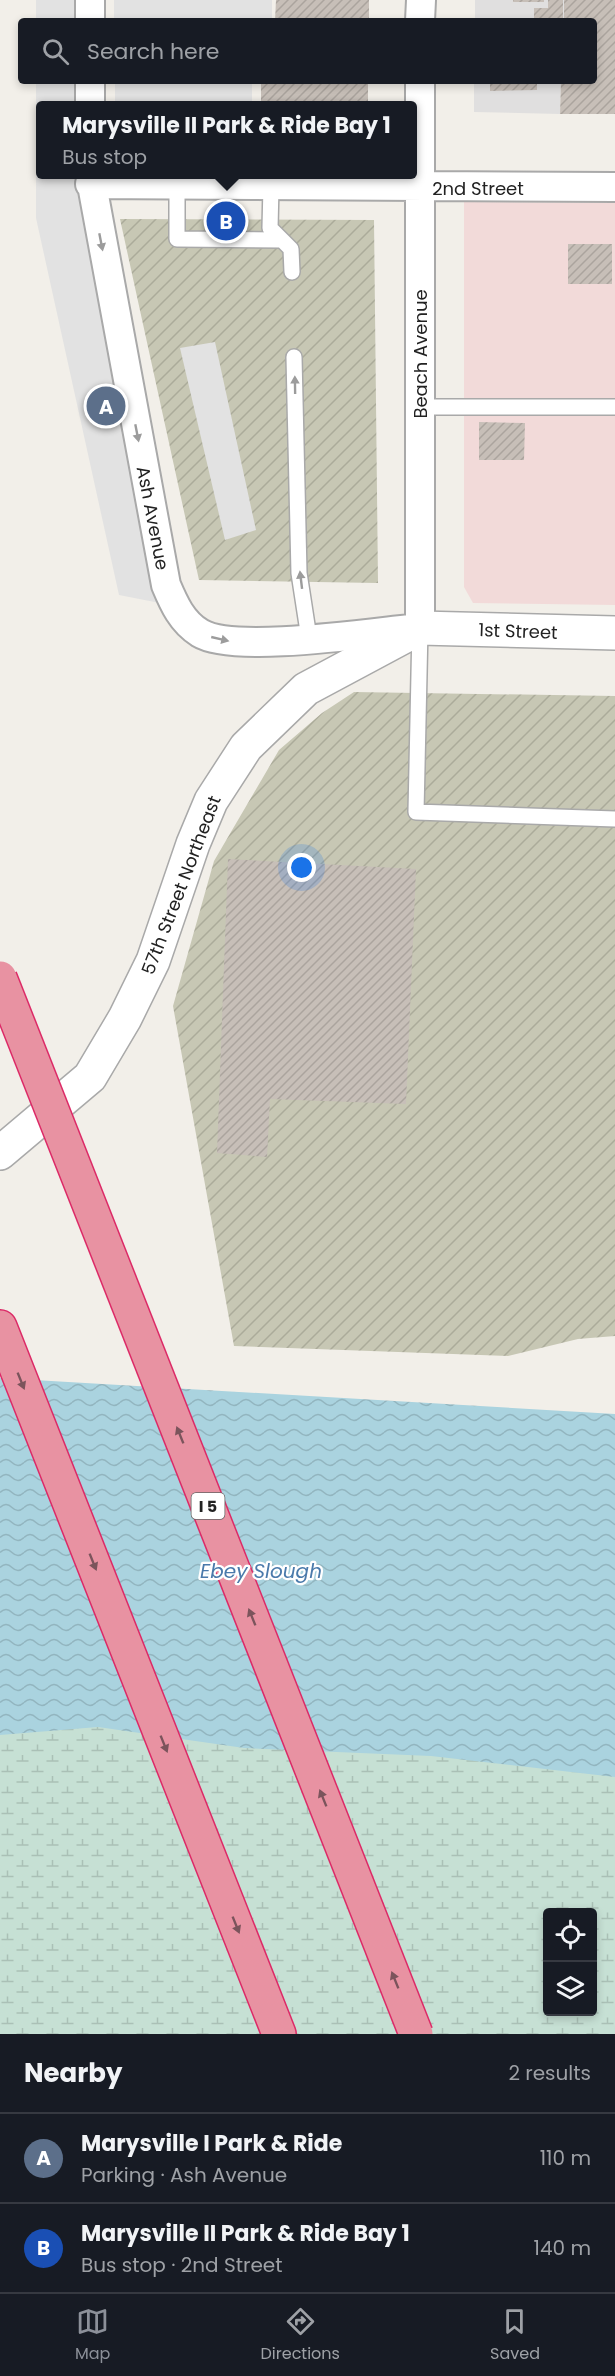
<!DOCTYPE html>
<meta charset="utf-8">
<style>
body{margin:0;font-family:Poppins,sans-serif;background:#242831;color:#f1f3f6}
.controls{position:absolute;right:18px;bottom:18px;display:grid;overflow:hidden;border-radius:6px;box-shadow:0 3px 9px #0003}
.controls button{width:54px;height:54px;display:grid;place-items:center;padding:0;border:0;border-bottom:2px solid #363941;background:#171b24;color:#f1f3f6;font:30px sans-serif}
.you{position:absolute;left:302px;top:868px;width:21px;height:21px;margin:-15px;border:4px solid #fff;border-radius:50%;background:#1a73e8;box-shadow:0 0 0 9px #1a73e833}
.badge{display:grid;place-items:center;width:39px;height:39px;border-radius:50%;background:#8c9099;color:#fff;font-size:20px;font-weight:700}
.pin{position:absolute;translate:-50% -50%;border:3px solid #fff;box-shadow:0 2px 6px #0006}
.popup{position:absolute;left:36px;top:101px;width:381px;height:78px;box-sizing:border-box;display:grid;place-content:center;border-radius:6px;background:#171b24;filter:drop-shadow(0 2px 4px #0005);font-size:20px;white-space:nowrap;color:#9ea1a6}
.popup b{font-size:22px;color:#f1f3f6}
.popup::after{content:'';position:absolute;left:50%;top:100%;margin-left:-12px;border:12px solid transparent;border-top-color:#171b24}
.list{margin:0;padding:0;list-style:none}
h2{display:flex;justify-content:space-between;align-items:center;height:78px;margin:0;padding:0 24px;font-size:26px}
h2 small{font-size:20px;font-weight:400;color:#9ea1a6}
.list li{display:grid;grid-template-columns:39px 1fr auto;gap:18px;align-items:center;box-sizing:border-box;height:90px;padding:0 24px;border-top:2px solid #363941}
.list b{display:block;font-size:22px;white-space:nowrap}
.list p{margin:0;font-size:20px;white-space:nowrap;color:#9ea1a6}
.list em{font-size:20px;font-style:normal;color:#9ea1a6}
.icon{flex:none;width:33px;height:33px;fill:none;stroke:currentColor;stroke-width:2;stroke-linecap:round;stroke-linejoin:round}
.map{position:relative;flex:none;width:615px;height:2034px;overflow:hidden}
.search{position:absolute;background:#171b24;box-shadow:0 3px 9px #0003;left:18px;right:18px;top:18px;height:66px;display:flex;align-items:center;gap:15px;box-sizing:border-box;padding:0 21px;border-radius:6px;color:#9ea1a6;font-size:22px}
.sheet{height:258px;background:#171b24}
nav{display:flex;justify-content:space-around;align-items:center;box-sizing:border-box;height:84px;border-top:2px solid #363941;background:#171b24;font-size:16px;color:#9ea1a6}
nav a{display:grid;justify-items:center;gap:3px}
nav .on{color:#8c9099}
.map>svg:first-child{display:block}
.residential{fill:#e0dfdf}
.commercial{fill:#f2dad9}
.construction{fill:url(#construction-furrows)}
.wetland{fill:url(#wetland-marsh);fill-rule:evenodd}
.parking{fill:#e2e2e2}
.water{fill:url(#water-waves)}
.building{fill:url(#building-hatch)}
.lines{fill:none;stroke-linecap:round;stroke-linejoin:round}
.service-casing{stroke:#a9a9a9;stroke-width:18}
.minor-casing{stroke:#a9a9a9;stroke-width:32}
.tertiary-casing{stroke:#a9a9a9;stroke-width:36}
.motorway-casing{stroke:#dc2a67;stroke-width:36}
.service{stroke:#fff;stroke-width:15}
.minor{stroke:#fff;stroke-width:28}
.tertiary{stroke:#fff;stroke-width:33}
.motorway{stroke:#e892a2;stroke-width:33}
.motorway-bridge-casing{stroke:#dc2a67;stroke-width:36;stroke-linecap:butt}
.motorway-bridge{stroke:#e892a2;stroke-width:33}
.oneway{fill:#9c9c9c}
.oneway2{fill:#7b545c}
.labels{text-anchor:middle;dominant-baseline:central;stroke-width:4.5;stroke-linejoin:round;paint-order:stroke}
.shield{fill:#fff;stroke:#646464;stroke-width:1.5}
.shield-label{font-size:16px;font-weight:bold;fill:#222}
.street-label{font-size:18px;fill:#222;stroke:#fff}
.water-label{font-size:20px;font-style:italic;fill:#4a7aab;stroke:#fff}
</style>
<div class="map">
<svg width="615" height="2034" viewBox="0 0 615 2034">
<defs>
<pattern id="construction-furrows" width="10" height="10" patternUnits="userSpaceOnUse" patternTransform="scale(1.5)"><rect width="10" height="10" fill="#c7c7b4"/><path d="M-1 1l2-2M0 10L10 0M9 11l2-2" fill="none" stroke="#abab9a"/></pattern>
<pattern id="wetland-marsh" width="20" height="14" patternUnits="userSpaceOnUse" patternTransform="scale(1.5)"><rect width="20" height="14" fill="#c6e0d4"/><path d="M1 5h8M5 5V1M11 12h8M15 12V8" fill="none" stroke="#aac0b6"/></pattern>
<pattern id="water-waves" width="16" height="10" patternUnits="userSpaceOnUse" patternTransform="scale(1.5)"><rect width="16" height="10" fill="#aad3df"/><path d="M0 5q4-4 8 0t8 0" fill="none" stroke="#92b5bf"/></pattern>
<pattern id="building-hatch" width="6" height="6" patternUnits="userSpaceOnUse" patternTransform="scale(1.5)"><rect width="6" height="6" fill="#c7bfb8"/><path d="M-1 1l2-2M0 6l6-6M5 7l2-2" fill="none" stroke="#aba49e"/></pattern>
</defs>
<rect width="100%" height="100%" fill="#f2efe9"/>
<!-- residential -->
<path class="residential" d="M 475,0 L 564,0 L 564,21 L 475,21 Z
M 474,81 L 561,81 L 560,114 L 474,112 Z"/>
<!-- commercial -->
<path class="commercial" d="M 464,202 L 615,203 L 615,605 L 473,603 L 464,587 Z"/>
<!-- construction -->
<path class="construction" d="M 120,219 L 374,220 L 378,583 L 199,580 Z
M 354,692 L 615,696 L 615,1336 L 578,1339 L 508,1356 L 234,1346 L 173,1006 L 214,861 L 279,750 L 322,713 Z"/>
<!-- wetland -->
<path class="wetland" d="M 0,1700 L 615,1765 L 615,2034 L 0,2034 ZM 548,1912 L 592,1912 L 592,2012 L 548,2012 Z"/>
<!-- parking -->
<path class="parking" d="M 36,0 L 90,0 L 90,21 L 36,21 Z
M 114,0 L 272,0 L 272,21 L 114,21 Z
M 36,81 L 90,81 L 90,105 L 40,106 L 40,174 L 90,175 L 175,606 L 119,595 L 36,218 Z
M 115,81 L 252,81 L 252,105 L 115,105 Z
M 215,342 L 256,530 L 225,540 L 180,348 Z"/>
<!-- water -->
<path class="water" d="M 0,1378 L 615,1414 L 615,1777 L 431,1756 L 244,1748 L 98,1727 L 0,1735 Z"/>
<!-- building -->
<path class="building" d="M 276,0 L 369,0 L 369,21 L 275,21 Z
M 513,0 L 544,0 L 544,2 L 513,2 Z
M 548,0 L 563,0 L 563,21 L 534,21 L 534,8 L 548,8 Z
M 564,0 L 615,0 L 615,114 L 560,114 L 561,81 L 594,81 L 594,21 L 564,21 Z
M 261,81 L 368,81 L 368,106 L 261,106 Z
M 490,81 L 537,81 L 537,90 L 490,91 Z
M 568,244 L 612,244 L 612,284 L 568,284 Z
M 479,422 L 525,423 L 524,460 L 479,460 Z
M 228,859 L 416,869 L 406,1104 L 270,1099 L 267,1157 L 217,1153 Z"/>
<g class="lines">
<!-- service casing -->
<g class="service-casing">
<path id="service" d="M 177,185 L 177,239 L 282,240
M 271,186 L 270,228 L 291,249 L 292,272
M 294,357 L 299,573 L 309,638
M 420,407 L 615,407
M 420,628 L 416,812 L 615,819"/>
</g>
<!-- minor casing -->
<g class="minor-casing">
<path id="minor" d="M 90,21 L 90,0
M 420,21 L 421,0
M 90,106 L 90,81
M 90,174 L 166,585 C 174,604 182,622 200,633 C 234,654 376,632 420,628 L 420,81
M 90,184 L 615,187"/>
</g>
<!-- tertiary casing -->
<g class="tertiary-casing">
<path id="tertiary" d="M 0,1153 L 90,1077 L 125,1018 L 153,961 L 193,844 L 211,801 L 246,747 L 306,689 L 420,628 L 615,633"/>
</g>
<!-- motorway casing -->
<g class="motorway-casing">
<path id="motorway" d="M 0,1327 L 279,2034"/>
</g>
<!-- service -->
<use href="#service" class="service"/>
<!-- minor -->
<use href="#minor" class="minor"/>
<!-- tertiary -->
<use href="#tertiary" class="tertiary"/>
<!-- motorway -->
<use href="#motorway" class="motorway"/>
<!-- motorway-bridge casing -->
<g class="motorway-bridge-casing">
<path id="motorway-bridge" d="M 0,978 L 416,2034"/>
</g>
<!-- motorway-bridge -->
<use href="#motorway-bridge" class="motorway-bridge"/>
</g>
<!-- one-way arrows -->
<defs><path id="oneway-solid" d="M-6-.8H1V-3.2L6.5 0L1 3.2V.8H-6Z" transform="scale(1.5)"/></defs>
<g class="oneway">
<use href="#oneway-solid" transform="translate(101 242) rotate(79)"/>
<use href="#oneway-solid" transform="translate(295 385) rotate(-91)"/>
<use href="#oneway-solid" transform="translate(137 433) rotate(79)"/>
<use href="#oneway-solid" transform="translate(301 580) rotate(-97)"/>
<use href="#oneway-solid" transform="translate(220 639) rotate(13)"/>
</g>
<g class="oneway2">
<use href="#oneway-solid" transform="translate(21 1381) rotate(68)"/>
<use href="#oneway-solid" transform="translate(180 1435) rotate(-112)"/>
<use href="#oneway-solid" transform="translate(93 1562) rotate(68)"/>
<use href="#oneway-solid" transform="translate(252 1617) rotate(-112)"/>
<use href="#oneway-solid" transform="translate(164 1744) rotate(68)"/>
<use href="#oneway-solid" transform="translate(323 1798) rotate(-112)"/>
<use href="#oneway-solid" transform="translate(236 1925) rotate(68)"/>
<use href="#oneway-solid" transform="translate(395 1980) rotate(-112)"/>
</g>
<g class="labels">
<!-- shield labels -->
<rect class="shield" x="191.5" y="1493" width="33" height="26" rx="4.5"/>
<g class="shield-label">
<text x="208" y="1506">I 5</text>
</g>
<!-- street labels -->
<g class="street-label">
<text x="478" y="188">2nd Street</text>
<text transform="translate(420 354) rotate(-90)">Beach Avenue</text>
<text transform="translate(153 518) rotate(79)">Ash Avenue</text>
<text transform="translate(518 631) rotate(2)">1st Street</text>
<text transform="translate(181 885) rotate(-69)">57th Street Northeast</text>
</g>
<!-- water labels -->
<g class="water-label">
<text x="261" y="1571">Ebey Slough</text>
</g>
</g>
</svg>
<div class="controls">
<button><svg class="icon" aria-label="locate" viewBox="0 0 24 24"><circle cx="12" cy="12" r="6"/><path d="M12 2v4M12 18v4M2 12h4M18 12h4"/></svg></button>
<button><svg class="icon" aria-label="layers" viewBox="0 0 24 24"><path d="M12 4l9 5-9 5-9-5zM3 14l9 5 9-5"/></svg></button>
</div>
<div class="you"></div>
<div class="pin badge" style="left:106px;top:406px;background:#5c6f8a">A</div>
<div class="pin badge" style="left:226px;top:221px;background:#1a4fb4">B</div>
<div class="popup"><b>Marysville II Park &amp; Ride Bay 1</b>Bus stop</div>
<div class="search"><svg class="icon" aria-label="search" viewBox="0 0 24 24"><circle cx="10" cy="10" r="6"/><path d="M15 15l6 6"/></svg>Search here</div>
</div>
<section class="sheet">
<h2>Nearby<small>2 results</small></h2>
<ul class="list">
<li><span class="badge" style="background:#5c6f8a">A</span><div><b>Marysville I Park &amp; Ride</b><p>Parking · Ash Avenue</p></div><em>110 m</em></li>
<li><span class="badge" style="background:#1a4fb4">B</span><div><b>Marysville II Park &amp; Ride Bay 1</b><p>Bus stop · 2nd Street</p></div><em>140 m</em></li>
</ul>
</section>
<nav>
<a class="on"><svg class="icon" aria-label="map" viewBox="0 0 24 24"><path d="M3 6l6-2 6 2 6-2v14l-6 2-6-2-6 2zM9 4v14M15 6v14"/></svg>Map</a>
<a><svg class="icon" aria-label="directions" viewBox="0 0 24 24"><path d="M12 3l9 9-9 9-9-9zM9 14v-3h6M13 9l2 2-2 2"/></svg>Directions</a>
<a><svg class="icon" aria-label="saved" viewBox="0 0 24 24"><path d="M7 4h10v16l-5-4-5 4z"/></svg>Saved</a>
</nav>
